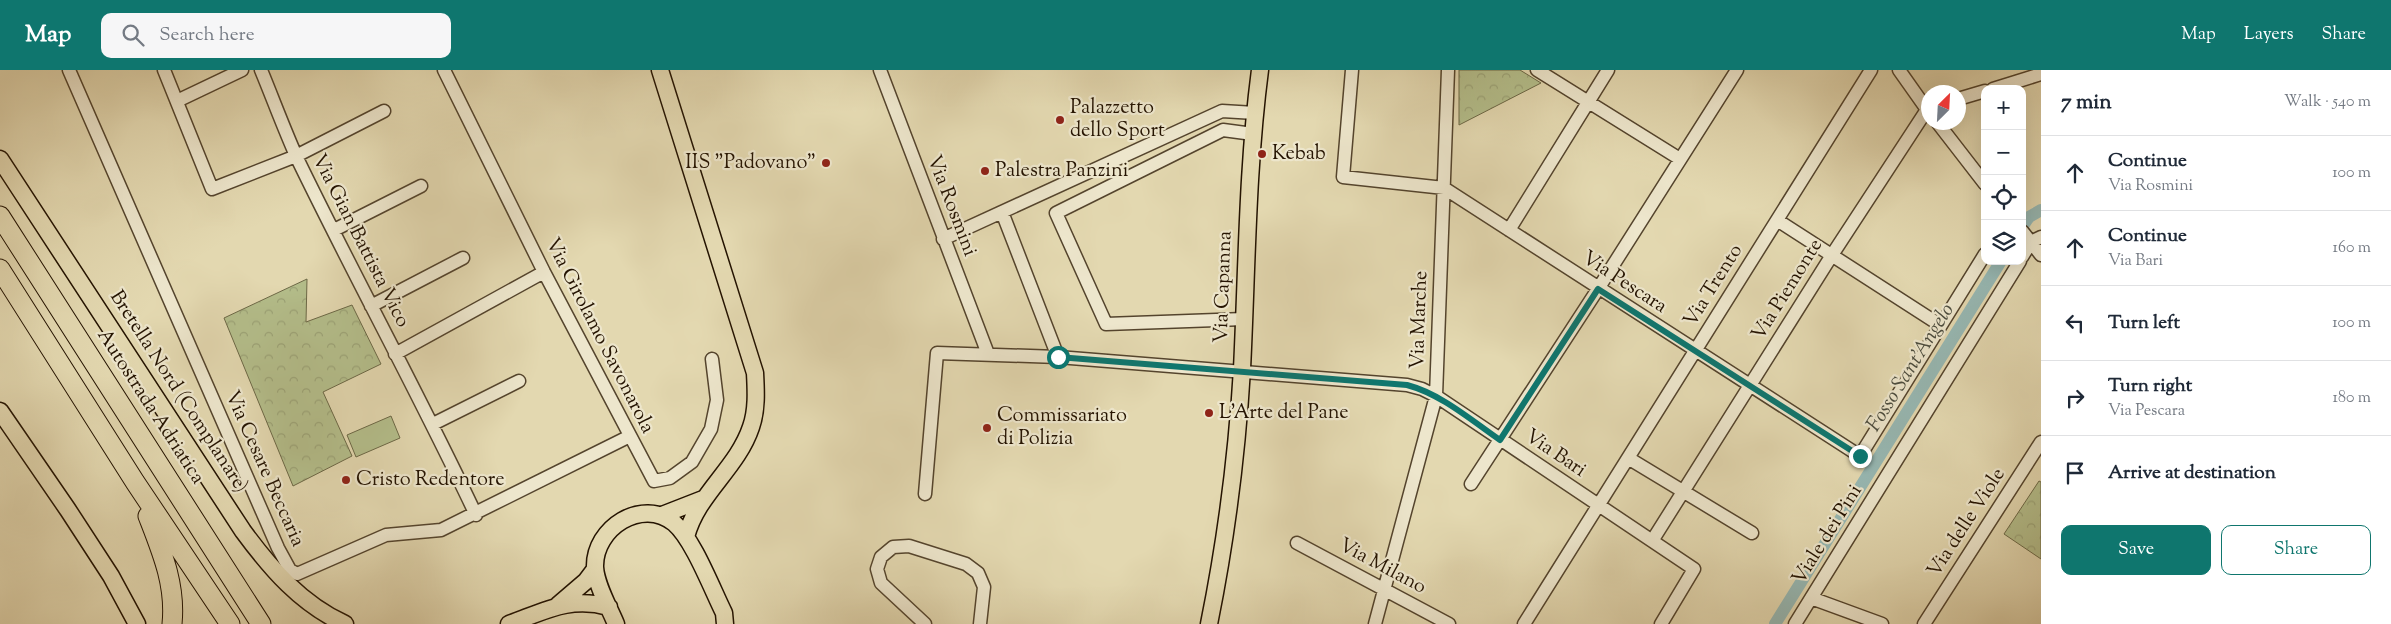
<!DOCTYPE html>
<meta charset="utf-8">
<style>
body{margin:0;font-family:"Sorts Mill Goudy",serif;background:#f6f6f7;color:#1f2937}
.controls{position:absolute;right:15px;top:15px;display:grid;overflow:hidden;border-radius:10px;box-shadow:0 5px 20px #0002}
.controls button{width:45px;height:45px;display:grid;place-items:center;padding:0;border:0;border-bottom:1px solid #e0e1e3;background:#fff;color:#1f2937;font:25px sans-serif}
.compass{position:absolute;left:1921px;top:15px;width:45px;height:45px;border-radius:50%;background:#fff;box-shadow:0 5px 20px #0002;rotate:24deg}
.stop{position:absolute;width:15px;height:15px;margin:-11px;border:4px solid #0f766e;border-radius:50%;background:#fff}
.stop.end{background:#0f766e;border-color:#fff;box-shadow:0 1px 5px #0008}
.list{margin:0;padding:0;list-style:none}
h2{display:flex;justify-content:space-between;align-items:center;height:65px;margin:0;padding:0 20px;font-size:21px}
h2 small{font-size:16px;font-weight:400;color:#747a83}
.list li{display:grid;grid-template-columns:32px 1fr auto;gap:15px;align-items:center;box-sizing:border-box;height:75px;padding:0 20px;border-top:1px solid #e0e1e3}
.list b{display:block;font-size:19px;white-space:nowrap}
.list p{margin:0;font-size:16px;white-space:nowrap;color:#747a83}
.list em{font-size:16px;font-style:normal;color:#747a83}
.actions{display:flex;gap:10px;padding:15px 20px}
.actions a{flex:1;padding:11px 0;border:1px solid #0f766e;border-radius:10px;text-align:center;font-size:18px;color:#0f766e}
.actions .main{background:#0f766e;color:#fff}
.icon{flex:none;width:28px;height:28px;fill:none;stroke:currentColor;stroke-width:2;stroke-linecap:round;stroke-linejoin:round}
.map{position:relative;flex:none;width:2041px;height:554px;overflow:hidden}
header{display:flex;align-items:center;gap:30px;box-sizing:border-box;height:70px;padding:0 25px;background:#0f766e;color:#fff}
header strong{font-size:24px}
nav{display:flex;gap:28px;margin-inline-start:auto;font-size:18px}
.search{width:350px;height:45px;background:#f6f6f7;display:flex;align-items:center;gap:12px;box-sizing:border-box;padding:0 18px;border-radius:10px;color:#747a83;font-size:19px}
main{display:flex}
aside{flex:1;background:#fff}
.map>svg:first-child{display:block}
.park{fill:url(#park-crowns);stroke:#6c6846}
.garden{fill:#b4be8b;stroke:#6c6846}
.lines{fill:none;stroke-linecap:round;stroke-linejoin:round}
.canal{stroke:#97b8b3;stroke-width:12}
.minor-casing{stroke:#54442d;stroke-width:15}
.major-casing{stroke:#241301;stroke-width:19}
.highway-casing{stroke:#241301;stroke-width:21}
.minor{stroke:#ede6cc;stroke-width:12}
.major{stroke:#e3d8b0;stroke-width:16}
.highway{stroke:#e3d8b0;stroke-width:19}
.route{stroke:#0f766e;stroke-width:6}
.poi-dot{fill:#8f2418;stroke:#ede6cc;stroke-width:2}
.labels{text-anchor:middle;dominant-baseline:central;stroke-width:4.5;stroke-linejoin:round;paint-order:stroke}
.poi-label{font-size:20px;fill:#241301;stroke:#ede6cc;text-anchor:start}
.street-label{font-size:20px;fill:#241301;stroke:#ede6cc}
.water-label{font-size:21px;font-style:italic;fill:#4c4d3f;stroke:#ede6cc}
</style>
<header>
<strong>Map</strong>
<div class="search"><svg class="icon" aria-label="search" viewBox="0 0 24 24"><circle cx="10" cy="10" r="6"/><path d="M15 15l6 6"/></svg>Search here</div>
<nav><a>Map</a><a>Layers</a><a>Share</a></nav>
</header>
<main>
<div class="map">
<svg width="2041" height="554" viewBox="0 0 2041 554">
<defs>
<pattern id="park-crowns" width="20" height="18" patternUnits="userSpaceOnUse" patternTransform="scale(1.25)"><rect width="20" height="18" fill="#b4be8b"/><path d="M2 6a3 3 0 1 1 6 0M12 15a3 3 0 1 1 6 0" fill="none" stroke="#9ba276"/></pattern>
</defs>
<rect width="100%" height="100%" fill="#e3d8b0"/>
<filter id="stains"><feTurbulence type="fractalNoise" baseFrequency=".004" numOctaves="4"/><feColorMatrix values="0 0 0 0 .2 0 0 0 0 .09 0 0 0 0 .02 0 0 0 .5 -.17"/></filter>
<radialGradient id="worn" r=".72"><stop offset=".6" stop-color="#630" stop-opacity="0"/><stop offset="1" stop-color="#630" stop-opacity=".3"/></radialGradient>
<!-- park -->
<path class="park" d="M 1459,0 L 1520,0 L 1541,13 L 1459,55 Z
M 307,209 L 306,252 L 352,235 L 381,294 L 323,322 L 352,386 L 293,416 L 224,248 Z
M 2039,411 L 2041,412 L 2041,489 L 2004,464 Z"/>
<!-- garden -->
<path class="garden" d="M 391,346 L 400,368 L 356,387 L 347,365 Z"/>
<g class="lines">
<!-- canal -->
<path class="canal" d="M 2022,157 L 2029,147 L 2041,140
M 1775,554 L 2001,191"/>
<!-- minor casing -->
<g class="minor-casing">
<path id="minor" d="M 69,0 L 278,478 L 290,500 L 297,504 L 386,465 L 441,460 L 630,366
M 164,0 L 212,119 L 296,86 L 384,41
M 261,0 C 273,29 284,59 297,88 C 355,208 419,324 476,445
M 444,0 L 544,202 L 654,411 L 670,408 L 692,392 L 711,359 L 717,330 L 712,289
M 880,0 L 988,284
M 1352,0 L 1343,107 L 1444,118 L 1860,386 L 1985,184
M 1537,0 L 1680,89
M 1899,0 L 1928,41
M 1993,19 L 2041,4
M 1958,29 L 1985,21
M 177,31 L 242,0
M 1937,52 L 1985,114
M 1002,142 L 1058,287
M 1777,150 L 1940,255
M 334,160 L 421,116
M 1509,160 L 1608,0
M 2022,161 L 2041,185
M 943,169 L 1222,41 L 1255,43
M 2022,187 L 2031,172 L 2041,167
M 371,236 L 463,188
M 1244,249 L 1106,254 L 1056,143 L 1223,60 L 1253,64
M 395,284 L 544,202
M 433,354 L 519,311
M 1628,388 L 1752,463
M 1471,414 L 1598,219 L 1737,0
M 925,424 L 937,283 L 1058,287 L 1407,315 L 1422,319 L 1436,326 L 1694,499 L 1661,554
M 1652,471 L 1832,185 L 1928,38
M 1297,473 L 1449,554
M 1811,528 L 1882,554
M 925,554 L 881,513 L 877,499 L 881,487 L 893,477 L 909,476 L 966,494 L 978,503 L 984,517 L 980,554
M 1375,554 L 1436,326 L 1448,0
M 1524,554 L 1871,0
M 1795,554 L 2020,191
M 1924,554 L 2041,372"/>
</g>
<!-- major casing -->
<g class="major-casing">
<path id="major" d="M 660,0 L 755,303 C 756,321 757,340 751,357 C 737,399 697,424 686,467
M 0,89 L 243,461 C 271,499 301,534 345,554
M 0,341 L 68,440 L 111,506 L 137,554
M 662,445 L 703,429
M 558,535 L 586,511 L 595,499
M 509,554 C 545,541 570,526 609,537
M 616,554 C 609,537 596,515 595,497 C 594,458 642,427 674,453 C 693,469 712,519 724,543 L 725,554
M 1209,554 C 1226,470 1237,384 1242,299 C 1247,199 1247,99 1260,0"/>
</g>
<!-- highway casing -->
<g class="highway-casing">
<path id="highway" d="M 0,146 L 261,554
M 0,199 L 135,412 L 230,554
M 148,446 C 162,482 176,515 172,554"/>
</g>
<!-- minor -->
<use href="#minor" class="minor"/>
<!-- major -->
<use href="#major" class="major"/>
<!-- highway -->
<use href="#highway" class="highway"/>
</g>
<g class="lines">
<!-- route -->
<path class="route" d="M 1058,287 L 1407,315 C 1441,324 1471,350 1500,370 L 1598,219 L 1860,386"/>
</g>
<!-- markers -->
<g class="poi-dot">
<circle cx="1060" cy="50" r="5"/>
<circle cx="1262" cy="84" r="5"/>
<circle cx="826" cy="93" r="5"/>
<circle cx="985" cy="101" r="5"/>
<circle cx="1209" cy="343" r="5"/>
<circle cx="987" cy="358" r="5"/>
<circle cx="346" cy="410" r="5"/>
</g>
<g class="labels">
<!-- poi labels -->
<g class="poi-label">
<text x="1070" y="38">Palazzetto<tspan x="1070" dy="23">dello Sport</tspan></text>
<text x="1272" y="84">Kebab</text>
<text x="816" y="93" text-anchor="end">IIS "Padovano"</text>
<text x="995" y="101">Palestra Panzini</text>
<text x="1219" y="343">L'Arte del Pane</text>
<text x="997" y="346">Commissariato<tspan x="997" dy="23">di Polizia</tspan></text>
<text x="356" y="410">Cristo Redentore</text>
</g>
<!-- street labels -->
<g class="street-label">
<text transform="translate(951 136) rotate(69)">Via Rosmini</text>
<text transform="translate(360 171) rotate(63)">Via Gian Battista Vico</text>
<text transform="translate(1624 213) rotate(33)">Via Pescara</text>
<text transform="translate(1714 216) rotate(-58)">Via Trento</text>
<text transform="translate(1224 217) rotate(-88)">Via Capanna</text>
<text transform="translate(1788 220) rotate(-58)">Via Piemonte</text>
<text transform="translate(1420 250) rotate(-88)">Via Marche</text>
<text transform="translate(599 266) rotate(63)">Via Girolamo Savonarola</text>
<text transform="translate(178 322) rotate(57)">Bretella Nord (Complanare)</text>
<text transform="translate(150 337) rotate(57)">Autostrada Adriatica</text>
<text transform="translate(1555 384) rotate(34)">Via Bari</text>
<text transform="translate(264 399) rotate(66)">Via Cesare Beccaria</text>
<text transform="translate(1967 453) rotate(-57)">Via delle Viole</text>
<text transform="translate(1828 465) rotate(-58)">Viale dei Pini</text>
<text transform="translate(1382 497) rotate(28)">Via Milano</text>
</g>
<!-- water labels -->
<g class="water-label">
<text transform="translate(1911 298) rotate(-58)">Fosso Sant'Angelo</text>
</g>
</g>
<rect width="100%" height="100%" filter="url(#stains)"/>
<rect width="100%" height="100%" fill="url(#worn)"/>
</svg>
<div class="controls">
<button>+</button>
<button>−</button>
<button><svg class="icon" aria-label="locate" viewBox="0 0 24 24"><circle cx="12" cy="12" r="6"/><path d="M12 2v4M12 18v4M2 12h4M18 12h4"/></svg></button>
<button><svg class="icon" aria-label="layers" viewBox="0 0 24 24"><path d="M12 4l9 5-9 5-9-5zM3 14l9 5 9-5"/></svg></button>
</div>
<svg class="compass" viewBox="-18 -18 36 36"><path d="M0-13l5 13h-10z" fill="#e53935"/><path d="M0 13l5-13h-10z" fill="#747a83"/></svg>
<div class="stop" style="left:1058px;top:287px"></div>
<div class="stop end" style="left:1860px;top:386px"></div>
</div>
<aside>
<h2>7 min<small>Walk · 540 m</small></h2>
<ul class="list">
<li><svg class="icon" aria-label="ahead" viewBox="0 0 24 24"><path d="M12 20V5M6 11l6-6 6 6"/></svg><div><b>Continue</b><p>Via Rosmini</p></div><em>100 m</em></li>
<li><svg class="icon" aria-label="ahead" viewBox="0 0 24 24"><path d="M12 20V5M6 11l6-6 6 6"/></svg><div><b>Continue</b><p>Via Bari</p></div><em>160 m</em></li>
<li><svg class="icon" aria-label="left" viewBox="0 0 24 24"><path d="M17 20v-9H6M10 6l-5 5 5 5"/></svg><div><b>Turn left</b></div><em>100 m</em></li>
<li><svg class="icon" aria-label="right" viewBox="0 0 24 24"><path d="M7 20v-9h11M14 6l5 5-5 5"/></svg><div><b>Turn right</b><p>Via Pescara</p></div><em>180 m</em></li>
<li><svg class="icon" aria-label="arrive" viewBox="0 0 24 24"><path d="M6 21V4h12l-3 4 3 4H6"/></svg><div><b>Arrive at destination</b></div></li>
</ul>
<div class="actions"><a class="main">Save</a><a>Share</a></div>
</aside>
</main>
